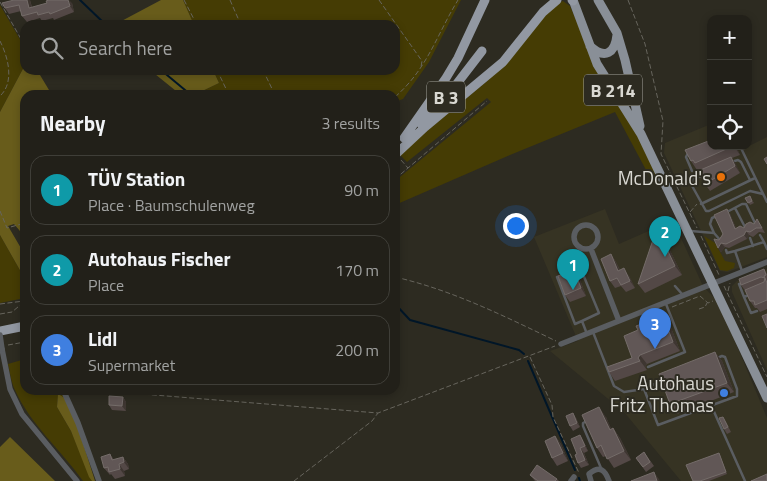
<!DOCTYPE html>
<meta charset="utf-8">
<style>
body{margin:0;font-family:"Titillium Web",sans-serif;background:#2e2d26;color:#f1f3f6}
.controls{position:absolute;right:15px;top:15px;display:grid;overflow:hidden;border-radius:10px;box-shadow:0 2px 8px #0003}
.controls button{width:45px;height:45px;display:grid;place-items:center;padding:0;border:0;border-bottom:1px solid #3f3e38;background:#222019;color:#f1f3f6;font:25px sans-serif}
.you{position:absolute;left:515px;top:225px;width:18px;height:18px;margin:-12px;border:4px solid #fff;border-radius:50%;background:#1a73e8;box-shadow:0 0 0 8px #1a73e833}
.badge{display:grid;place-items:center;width:32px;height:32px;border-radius:50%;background:#ea580c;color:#fff;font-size:16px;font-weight:700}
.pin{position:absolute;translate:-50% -41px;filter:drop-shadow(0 1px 2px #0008)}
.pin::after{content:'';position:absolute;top:26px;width:18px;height:15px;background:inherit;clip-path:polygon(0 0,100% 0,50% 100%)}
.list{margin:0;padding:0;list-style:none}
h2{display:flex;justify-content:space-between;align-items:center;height:65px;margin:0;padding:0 20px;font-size:21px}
h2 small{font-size:16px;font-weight:400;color:#a2a3a2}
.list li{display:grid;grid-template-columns:32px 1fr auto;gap:15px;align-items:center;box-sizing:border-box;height:70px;margin:0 10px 10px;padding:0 10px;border:1px solid #3f3e38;border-radius:15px}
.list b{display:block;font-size:19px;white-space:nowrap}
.list p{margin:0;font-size:16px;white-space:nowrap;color:#a2a3a2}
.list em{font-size:16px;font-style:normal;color:#a2a3a2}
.icon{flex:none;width:28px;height:28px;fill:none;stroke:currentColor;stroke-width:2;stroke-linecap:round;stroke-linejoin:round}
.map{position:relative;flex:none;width:767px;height:481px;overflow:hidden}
.search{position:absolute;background:#222019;box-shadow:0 2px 8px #0003;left:20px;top:20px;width:380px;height:55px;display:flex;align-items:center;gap:12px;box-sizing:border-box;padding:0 18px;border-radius:15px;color:#a2a3a2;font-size:19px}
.panel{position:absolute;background:#222019;box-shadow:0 2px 8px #0003;left:20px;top:90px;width:380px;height:305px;border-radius:15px}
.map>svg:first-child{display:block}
.built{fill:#363323}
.green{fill:#453c04}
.forest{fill:#685c1b}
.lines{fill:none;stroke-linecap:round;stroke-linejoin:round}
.stream{stroke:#001628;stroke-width:2}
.path{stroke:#67655d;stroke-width:1;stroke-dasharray:5 2.5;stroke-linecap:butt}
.service{stroke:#5a5d61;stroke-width:2.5}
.minor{stroke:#5a5d61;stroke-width:5.5}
.primary{stroke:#898f97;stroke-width:9}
.trunk{stroke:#9298a2;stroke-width:9}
.minor-bridge{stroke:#5a5d61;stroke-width:5.5}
.wall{fill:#534846}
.shaded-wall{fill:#3e3631}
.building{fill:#615756;stroke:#746c69}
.food-dot{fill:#e8710a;stroke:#2d2b21;stroke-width:2}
.shop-dot{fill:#3f7fe0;stroke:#2d2b21;stroke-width:2}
.labels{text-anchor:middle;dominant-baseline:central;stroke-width:4;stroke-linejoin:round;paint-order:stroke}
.shield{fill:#2d2b21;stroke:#a5a49d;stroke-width:1}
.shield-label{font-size:18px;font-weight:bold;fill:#d9d8d2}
.poi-label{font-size:19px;fill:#d9d8d2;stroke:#2d2b21;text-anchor:end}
</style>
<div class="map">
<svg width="767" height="481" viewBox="0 0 767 481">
<rect width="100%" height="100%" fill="#2d2b21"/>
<!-- built -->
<path class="built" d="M 711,124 L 711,146 L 747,147 L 767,137 L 767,257 L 728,272 L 720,271 L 664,153 L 665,143 Z
M 605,209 L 619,244 L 676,219 L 681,238 L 703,286 L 719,303 L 767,418 L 767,481 L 681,481 L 624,412 L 550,351 L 578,341 L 534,237 Z
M 767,269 L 767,370 L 732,292 L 732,286 L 737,281 Z"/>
<!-- green -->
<path class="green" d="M 183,0 L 461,0 L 429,62 L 403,99 L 395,102 L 395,95 L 194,95 L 219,83 L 213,70 L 395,70 L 395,25 L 194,25 Z
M 563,1 L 570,6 L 595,65 L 639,135 L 659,180 L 653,183 L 615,112 L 510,155 L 395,205 L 395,181 L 491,102 L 487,98 L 407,162 L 399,154 L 486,82 L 546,11 L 557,3 Z
M 0,5 L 25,48 L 25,65 L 0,112 Z
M 0,235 L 25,279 L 25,298 L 0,303 Z
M 704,236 L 715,243 L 725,261 L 735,263 L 734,268 L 727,271 L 720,270 Z
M 25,359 L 25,390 L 62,390 L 65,398 L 58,395 L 57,407 L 71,431 L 92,481 L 83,481 C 61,450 30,424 15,390 C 11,382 10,372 8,364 Z"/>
<!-- forest -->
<path class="forest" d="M 161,0 L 183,0 L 194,25 L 114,25 Z
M 25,65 L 25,70 L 37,70 L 52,95 L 25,95 L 25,237 L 14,224 L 8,226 L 25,255 L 25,279 L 0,235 L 0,112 Z
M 150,70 L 213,70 L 219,83 L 194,95 L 181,95 Z
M 58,394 L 65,398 L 77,424 L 95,481 L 92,481 L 89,477 L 71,431 L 57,407 Z
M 10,437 L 55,481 L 0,481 L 0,447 Z"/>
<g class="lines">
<!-- stream -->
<path class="stream" d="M 80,0 L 106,25
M 161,70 L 191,95
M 395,304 L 410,320 L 519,350 L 524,354
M 528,361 L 575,470
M 579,478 L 580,481"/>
<!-- path -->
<path class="path" d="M 184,0 L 197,25
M 230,0 L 241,25
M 379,0 L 422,61 L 421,67
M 628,0 L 645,44 L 663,121 L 661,154 L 697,228
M 0,2 L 25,46
M 0,41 C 8,57 15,82 0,96
M 217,70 L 229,95
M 263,70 L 275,95
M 395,97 C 428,68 436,36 458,0
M 401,160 L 408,168
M 395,179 L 487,101
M 0,211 L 7,228 L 25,223
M 690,212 L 697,204
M 701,236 L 719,275
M 395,277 C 452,290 504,316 556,341
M 724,286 L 767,377
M 728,291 L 730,283
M 0,304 L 24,301
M 672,307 L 700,296 L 708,303 L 713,301
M 699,309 L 705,307 L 707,303
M 0,314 L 12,312 L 25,301
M 8,345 L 25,342
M 530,357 L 552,405 L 553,417 L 579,473
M 92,390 L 378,413 L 555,346
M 294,481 L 372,421 L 378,413"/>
<!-- service -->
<path class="service" d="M 740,146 L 767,202
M 688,153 L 686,157 L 692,171
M 731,162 L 738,160 L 741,162 L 750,180
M 704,175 L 693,179 L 691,184 L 706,211 L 709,211 L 750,191 L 763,194
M 701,204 L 755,178
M 735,208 L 746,229
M 727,212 L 742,204 L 746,204 L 755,223
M 717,216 L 712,218 L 710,224 L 714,233 L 721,241
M 691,231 L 714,233
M 760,235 L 764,242
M 750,238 L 753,246
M 726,250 L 727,253 L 735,251 L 742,271
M 735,251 L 764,242 L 767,249
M 573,270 L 580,267 L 599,313 L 582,321 L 587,334
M 561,276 L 557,277 L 575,324 L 582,321
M 743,283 L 739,284 L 744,297 L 749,295
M 675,286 L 682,294
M 744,297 L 751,313 L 757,311
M 593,332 L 614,386 L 624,392 L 644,389 L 663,380
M 648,367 L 685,352 L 666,304
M 644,389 L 658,425 L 737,396 L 737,389 L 725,357 L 722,356 L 717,358
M 711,405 L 745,481
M 587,421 L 583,423 L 583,426 L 601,468"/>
<!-- minor -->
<path class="minor" d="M574 237a12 12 0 1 1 24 0a12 12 0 1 1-24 0Z
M 591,249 L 619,321
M 561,344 L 767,262
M 2,349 L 10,389 L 22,414 L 77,481
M 64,392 L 78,423 L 99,481
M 571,481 L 574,477
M 591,481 L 589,474 C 600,465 605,470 609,481"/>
<!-- primary -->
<path class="primary" d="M 573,0 L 597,64 L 641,134 L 767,398
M 598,0 L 617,33 L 625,60 L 640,126
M 590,46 C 605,60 615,53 617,35"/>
<!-- trunk -->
<path class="trunk" d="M 572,0 L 573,1
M 420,123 L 452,90 L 482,51
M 404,138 L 446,78 L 458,58 L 485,0
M 395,155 L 425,127 L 503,62 L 543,12 L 557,0
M 0,331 L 25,326"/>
<!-- minor-bridge -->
<path class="minor-bridge" d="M 0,335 L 2,349"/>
</g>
<!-- wall -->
<path class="wall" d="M 14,0 L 30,0 L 32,7 L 72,3 L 74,12 L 54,20 L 53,18 L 42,21 L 40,18 L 27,22 L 22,16 L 21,11 L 9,14 L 5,8 Z
M 736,146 L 740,155 L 732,158 L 740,173 L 710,191 L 705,184 L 699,170 L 698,169 L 697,170 L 691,161 L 685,150 Z
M 745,198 L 751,199 L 754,203 L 750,205 Z
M 730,214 L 736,228 L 744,228 L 754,224 L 760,224 L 765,233 L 759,232 L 753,237 L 749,235 L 747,239 L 729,248 L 725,247 L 721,252 L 718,248 L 719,240 L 723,234 Z
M 657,228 L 664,238 L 682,275 L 645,293 L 638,284 Z
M 611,254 L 616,262 L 620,270 L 629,276 L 635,288 L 626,292 L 621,286 L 615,288 L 610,281 Z
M 764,269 L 767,274 L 767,309 L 760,312 L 757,308 L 755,308 L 750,301 L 746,292 L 741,285 Z
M 574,270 L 579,277 L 586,296 L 570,302 L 565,295 Z
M 670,325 L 680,351 L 647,364 L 645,367 L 647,370 L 615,381 L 609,372 L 632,358 Z
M 715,352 L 722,361 L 734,392 L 677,414 L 670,404 Z
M 123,397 L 126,402 L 126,411 L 112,410 L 109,405 Z
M 573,413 L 576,418 L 580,427 L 573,431 L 570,426 Z
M 606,417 L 611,429 L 613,428 L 620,438 L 631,460 L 614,468 L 606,456 L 603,457 L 597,448 Z
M 723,417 L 726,422 L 731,432 L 727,434 L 724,429 Z
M 580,435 L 583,440 L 588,451 L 584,453 L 589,465 L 581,468 L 578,463 L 577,454 Z
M 555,436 L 561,444 L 568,461 L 557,466 L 552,458 Z
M 644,452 L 654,466 L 646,472 L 636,458 Z
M 719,453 L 720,455 L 727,474 L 709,481 L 693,481 Z
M 110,454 L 114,460 L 123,457 L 128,464 L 129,469 L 124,471 L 125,476 L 115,479 L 111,474 L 110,475 L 104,468 Z
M 530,475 L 557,479 L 559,481 L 535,481 Z"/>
<!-- shaded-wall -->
<path class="shaded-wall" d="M 27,0 L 30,0 L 33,14 L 29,8 Z
M 68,0 L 69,0 L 72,3 L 74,12 L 70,6 Z
M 734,146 L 736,146 L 740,155 Z
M 731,157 L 736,164 L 740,173 L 735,166 Z
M 727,209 L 730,214 L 738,233 L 735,229 Z
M 657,228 L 664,238 L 682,275 L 675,266 Z
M 746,231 L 749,235 L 747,239 L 744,235 Z
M 721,243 L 725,247 L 721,252 L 718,248 Z
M 611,254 L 616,262 L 623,278 L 618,271 Z
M 624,268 L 629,276 L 635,288 L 630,281 Z
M 574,270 L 579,277 L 586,296 L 581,288 Z
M 663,316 L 670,325 L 680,351 L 673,342 Z
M 715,352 L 722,361 L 734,392 L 727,383 Z
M 640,355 L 647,364 L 645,367 L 647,370 L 638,358 Z
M 123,397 L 126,402 L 126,411 L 122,406 Z
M 599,407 L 606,417 L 616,439 L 610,430 Z
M 573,413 L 576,418 L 580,427 L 577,423 Z
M 613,428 L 620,438 L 631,460 L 624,451 Z
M 580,435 L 583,440 L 588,451 L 585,446 Z
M 555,436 L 561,444 L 568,461 L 563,453 Z
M 580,448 L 584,453 L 589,465 L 585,460 Z
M 123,457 L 128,464 L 129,469 L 124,462 Z
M 119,464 L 124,471 L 125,476 L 120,469 Z
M 654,472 L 659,479 L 660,481 L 657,481 Z"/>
<!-- building -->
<path class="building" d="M 14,0 L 27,0 L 29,8 L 47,3 L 46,1 L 49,0 L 68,0 L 70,6 L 50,14 L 49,12 L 38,15 L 37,12 L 22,16 L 19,5 L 5,8 L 2,3 Z
M 711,140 L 711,146 L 733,146 L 695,163 L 693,160 L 691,161 L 685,150 Z
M 731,157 L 735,166 L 705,184 L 698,171 Z
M 767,157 L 767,164 L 764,159 Z
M 750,196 L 752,201 L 748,203 L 745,198 Z
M 727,209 L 735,229 L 740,226 L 744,228 L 746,224 L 750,222 L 754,224 L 757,219 L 762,228 L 756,228 L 750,232 L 746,231 L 744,235 L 726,244 L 721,243 L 718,248 L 714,239 L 719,240 L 723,234 L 714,215 Z
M 657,228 L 675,266 L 638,284 Z
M 611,254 L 618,271 L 624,268 L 630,281 L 621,285 L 617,278 L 610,281 L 601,259 Z
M 764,269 L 766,275 L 764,276 L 767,283 L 767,300 L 755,305 L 754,301 L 750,301 L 745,290 L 764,282 L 765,278 L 761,277 L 741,285 L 739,279 Z
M 574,270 L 581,288 L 565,295 L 558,276 Z
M 767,314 L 767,328 L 762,316 Z
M 663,316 L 673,342 L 640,355 L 638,358 L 640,361 L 609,372 L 607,367 L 632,358 L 624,336 L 638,330 L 636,326 Z
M 715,352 L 727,383 L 670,404 L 659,374 Z
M 109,396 L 123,397 L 122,406 L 109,405 Z
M 599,407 L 610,430 L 613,428 L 624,451 L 607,459 L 601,445 L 597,448 L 582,415 Z
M 573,413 L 577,423 L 570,426 L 566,416 Z
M 723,417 L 728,427 L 724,429 L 719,418 Z
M 580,435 L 585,446 L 580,448 L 585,460 L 578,463 L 575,455 L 577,454 L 571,439 Z
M 555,436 L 563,453 L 552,458 L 545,441 Z
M 644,452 L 650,462 L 643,467 L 636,458 Z
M 719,453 L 726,472 L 700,481 L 693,481 L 686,465 Z
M 110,454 L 112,460 L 123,457 L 124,462 L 119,464 L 120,469 L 109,472 L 108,467 L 104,468 L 101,457 Z
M 537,465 L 557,479 L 555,481 L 538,481 L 530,475 Z
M 654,472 L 657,481 L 631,481 Z
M 767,474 L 767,481 L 751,481 Z"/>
<!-- markers -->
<circle class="food-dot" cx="721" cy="177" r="5"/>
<circle class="shop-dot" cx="724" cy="393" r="5"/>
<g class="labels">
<!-- shield labels -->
<g class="shield">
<rect x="584" y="74.5" width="58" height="31" rx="4"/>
<rect x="427" y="81.5" width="38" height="31" rx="4"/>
</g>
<g class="shield-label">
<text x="613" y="90">B 214</text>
<text x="446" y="97">B 3</text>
</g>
<!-- poi labels -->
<g class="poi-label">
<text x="711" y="177">McDonald's</text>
<text x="714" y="382">Autohaus<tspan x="714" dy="22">Fritz Thomas</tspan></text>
</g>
</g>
</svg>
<div class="controls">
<button>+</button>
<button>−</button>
<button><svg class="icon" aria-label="locate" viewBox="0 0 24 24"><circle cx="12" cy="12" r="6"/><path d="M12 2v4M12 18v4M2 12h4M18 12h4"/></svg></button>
</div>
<div class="you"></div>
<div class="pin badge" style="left:573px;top:290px;background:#0f9aa8">1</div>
<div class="pin badge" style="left:665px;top:257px;background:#0f9aa8">2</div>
<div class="pin badge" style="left:655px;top:349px;background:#3f7fe0">3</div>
<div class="search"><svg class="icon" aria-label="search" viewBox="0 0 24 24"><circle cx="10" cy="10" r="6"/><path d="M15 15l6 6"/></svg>Search here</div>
<section class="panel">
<h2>Nearby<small>3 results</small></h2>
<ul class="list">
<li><span class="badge" style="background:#0f9aa8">1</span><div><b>TÜV Station</b><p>Place · Baumschulenweg</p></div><em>90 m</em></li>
<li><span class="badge" style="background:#0f9aa8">2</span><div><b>Autohaus Fischer</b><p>Place</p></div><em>170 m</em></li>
<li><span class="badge" style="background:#3f7fe0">3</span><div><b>Lidl</b><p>Supermarket</p></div><em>200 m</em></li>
</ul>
</section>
</div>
